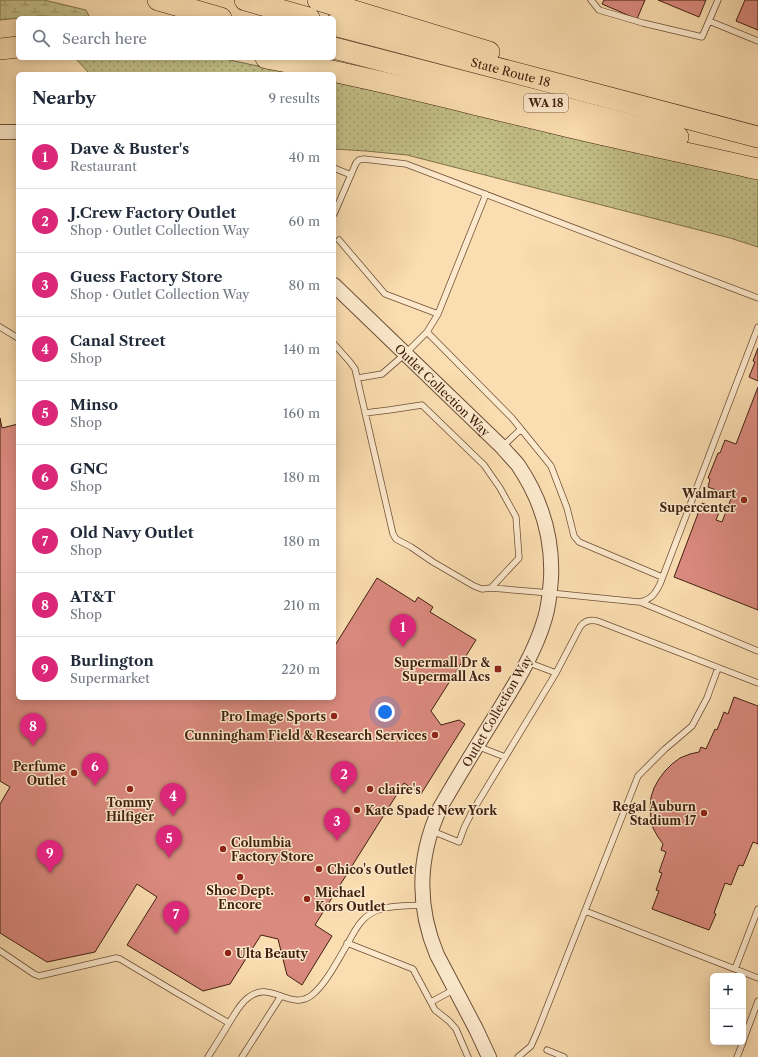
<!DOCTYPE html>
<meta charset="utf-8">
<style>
body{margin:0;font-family:"Libre Caslon Text",serif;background:#f6f6f7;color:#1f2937}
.controls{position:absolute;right:12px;bottom:12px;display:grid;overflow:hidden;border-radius:6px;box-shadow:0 2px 10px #0003}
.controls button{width:36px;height:36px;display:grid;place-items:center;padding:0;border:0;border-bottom:1px solid #e0e1e3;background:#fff;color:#1f2937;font:20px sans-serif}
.you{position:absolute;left:385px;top:712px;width:14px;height:14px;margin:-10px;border:3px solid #fff;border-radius:50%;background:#1a73e8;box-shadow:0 0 0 6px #1a73e833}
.badge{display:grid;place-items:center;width:26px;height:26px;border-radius:50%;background:#db2777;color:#fff;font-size:13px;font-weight:700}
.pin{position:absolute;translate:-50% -33px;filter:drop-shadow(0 1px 2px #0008)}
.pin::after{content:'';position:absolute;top:21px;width:14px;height:12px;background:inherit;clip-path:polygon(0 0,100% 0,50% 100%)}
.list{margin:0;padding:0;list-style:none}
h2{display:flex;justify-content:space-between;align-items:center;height:52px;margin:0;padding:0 16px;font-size:17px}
h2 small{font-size:13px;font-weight:400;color:#747a83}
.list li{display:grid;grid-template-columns:26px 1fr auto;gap:12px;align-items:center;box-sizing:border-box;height:64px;padding:0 16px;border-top:1px solid #e0e1e3}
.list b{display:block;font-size:15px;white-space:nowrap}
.list p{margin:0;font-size:13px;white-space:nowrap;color:#747a83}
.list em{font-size:13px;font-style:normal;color:#747a83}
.icon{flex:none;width:22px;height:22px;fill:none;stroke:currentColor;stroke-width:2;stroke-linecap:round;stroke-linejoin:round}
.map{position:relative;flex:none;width:758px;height:1057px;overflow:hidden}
.search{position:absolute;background:#fff;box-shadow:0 2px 10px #0003;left:16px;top:16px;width:320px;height:44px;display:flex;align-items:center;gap:10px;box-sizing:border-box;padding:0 14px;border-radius:6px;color:#747a83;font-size:15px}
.panel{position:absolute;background:#fff;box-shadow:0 2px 10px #0003;left:16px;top:72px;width:320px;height:628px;border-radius:6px}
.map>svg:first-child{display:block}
.grass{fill:url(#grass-dots);stroke:#82704b}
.wetland{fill:url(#wetland-marsh);stroke:#82704b}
.building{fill:#db8a7f;stroke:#40200f}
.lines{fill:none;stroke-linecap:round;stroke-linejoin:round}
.service-casing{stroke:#6e4f37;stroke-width:7}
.tertiary-casing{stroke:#6e4f37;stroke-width:16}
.motorway-casing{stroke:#40200f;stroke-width:22}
.service{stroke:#fce9cc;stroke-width:5.5}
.tertiary{stroke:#fce9cc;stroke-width:14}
.motorway{stroke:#faddb0;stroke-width:21}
.poi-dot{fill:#8f2418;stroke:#fce9cc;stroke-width:1.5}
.labels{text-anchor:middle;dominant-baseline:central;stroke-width:3;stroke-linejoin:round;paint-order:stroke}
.shield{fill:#fce9cc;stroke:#785c48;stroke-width:1}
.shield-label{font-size:11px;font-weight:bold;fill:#40200f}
.street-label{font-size:12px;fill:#40200f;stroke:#fce9cc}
.poi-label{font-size:12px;font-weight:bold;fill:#40200f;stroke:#fce9cc;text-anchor:end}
</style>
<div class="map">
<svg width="758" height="1057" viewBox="0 0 758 1057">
<defs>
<pattern id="grass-dots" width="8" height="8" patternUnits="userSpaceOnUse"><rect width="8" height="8" fill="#c3bf87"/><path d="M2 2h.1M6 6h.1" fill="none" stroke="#a09b6d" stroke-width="1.8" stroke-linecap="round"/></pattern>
<pattern id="wetland-marsh" width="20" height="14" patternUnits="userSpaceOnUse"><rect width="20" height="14" fill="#c3bf87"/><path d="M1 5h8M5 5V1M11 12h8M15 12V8" fill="none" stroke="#a09b6d"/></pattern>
</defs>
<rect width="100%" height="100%" fill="#faddb0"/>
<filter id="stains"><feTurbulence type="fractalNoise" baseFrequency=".005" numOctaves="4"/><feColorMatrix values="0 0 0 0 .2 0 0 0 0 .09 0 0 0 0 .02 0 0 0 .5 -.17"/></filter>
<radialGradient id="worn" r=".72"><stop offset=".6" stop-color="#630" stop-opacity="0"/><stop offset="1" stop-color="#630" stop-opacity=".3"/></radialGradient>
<!-- grass -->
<path class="grass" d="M 75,58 L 204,58 L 225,59 L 295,74 L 90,74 Z
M 334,82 L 389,94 L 758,178 L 758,247 L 730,238 L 407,155 L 366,151 L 334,149 Z"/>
<!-- wetland -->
<path class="wetland" d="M 0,0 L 44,0 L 86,10 L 89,16 L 84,18 L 40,16 L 0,20 Z"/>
<!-- building -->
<path class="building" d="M 604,0 L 645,0 L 637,19 L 602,4 Z
M 658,0 L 706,0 L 699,17 Z
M 745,0 L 758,0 L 758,30 L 736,21 Z
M 758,348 L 758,381 L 749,377 L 755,362 L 753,361 Z
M 758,387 L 758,610 L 674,577 L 702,503 L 720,510 L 716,520 L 722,522 L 732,496 L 708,487 L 710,479 L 708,478 L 718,453 L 720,453 L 725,440 L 736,444 Z
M 0,418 L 2,428 L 18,424 L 18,698 L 334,698 L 334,647 L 377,578 L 415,602 L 418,597 L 433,607 L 430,612 L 476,640 L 431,711 L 441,725 L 459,720 L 465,724 L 421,794 L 404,783 L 315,925 L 332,936 L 302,985 L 287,975 L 278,939 L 261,935 L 230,984 L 203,991 L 127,945 L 157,897 L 137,884 L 95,952 L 47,962 L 0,933 L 0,804 L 10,787 L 0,781 Z
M 734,697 L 758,706 L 758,844 L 753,842 L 743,866 L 739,865 L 731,885 L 725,883 L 714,913 L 716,914 L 709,930 L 652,909 L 659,891 L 656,890 L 662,873 L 659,872 L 666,852 L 661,850 L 663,844 L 658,837 L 653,828 L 651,818 L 650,808 L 651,797 L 654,788 L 659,779 L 665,771 L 672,764 L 680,758 L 690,754 L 699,752 L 701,747 L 706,749 L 715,729 L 717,730 L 724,712 L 728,714 Z"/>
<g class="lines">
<!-- service casing -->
<g class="service-casing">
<path id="service" d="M 591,0 L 599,10 L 643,23 L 702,37 L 718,0
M 709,21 L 758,41
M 334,168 L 351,175
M 334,214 L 356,163 L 359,160 L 364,159 L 406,164 L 758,298
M 339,240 L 385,294 L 438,314
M 0,327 L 18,338
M 427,332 L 512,418 L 551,466 L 567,508 L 574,536 L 579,542 L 662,577
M 334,344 L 350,362 L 355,369 L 393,534 L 396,539 L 411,547 L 433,562 L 474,586 L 482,589 L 491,588 L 550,593 L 639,602 C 651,600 655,594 660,584 L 758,327
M 358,378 L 382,374 L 405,354 L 427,332 L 438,314 L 486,194
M 365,413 L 389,410 L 422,405 L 484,465 L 500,488 L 516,517 L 519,558 L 491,588
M 502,447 L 521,429
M 640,602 L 758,651
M 527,662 L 556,673
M 477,746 L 505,757
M 432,831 L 459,842 L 464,828 L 472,812 L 556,673 L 580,627 C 585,620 592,619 600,622 L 758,683
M 585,911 L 758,978
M 347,943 L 413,969 L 435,1010 L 449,1021 L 456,1029 L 468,1057
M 0,951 L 34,974 L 39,976 L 116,958 L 120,959 L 177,993 L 229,1023
M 735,969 L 758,909
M 431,1002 L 455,989
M 743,1041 L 758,1001
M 547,1050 L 564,1057
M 208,1057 C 215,1046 222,1035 229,1023 C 235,1014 240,1003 249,997 C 272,980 290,1012 312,995 C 326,984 339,958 348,943 C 356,928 363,914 381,909 C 393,905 410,906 423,905
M 242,1057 L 281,996
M 518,1057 L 531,1046 L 538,1030 L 638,776 L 665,749 L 692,726 L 707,698 L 718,668
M 737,1057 L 743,1042"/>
</g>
<!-- tertiary casing -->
<g class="tertiary-casing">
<g id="tertiary">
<path d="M 0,132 L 18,132"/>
<path id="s1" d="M 334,285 L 502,447 C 507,453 513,459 518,465 C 541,499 553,538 551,579 C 550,592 549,605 545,618 C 535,653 515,684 496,715 C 477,746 458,776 440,808 C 418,856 416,905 437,955 L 476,1029 L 489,1057"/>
</g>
</g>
<!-- motorway casing -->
<g class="motorway-casing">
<g id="motorway">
<path d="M 158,0 L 221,18"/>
<path d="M 245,0 L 309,18"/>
<path d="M 318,0 L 489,52"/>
<path id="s2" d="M 334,25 L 758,137"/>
<path d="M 334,48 L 678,137"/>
<path d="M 0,49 L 18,47"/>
<path d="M 266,58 C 361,75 455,100 549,122 C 618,139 688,153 758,169"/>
</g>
</g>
<!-- service -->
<use href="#service" class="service"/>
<!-- tertiary -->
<use href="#tertiary" class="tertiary"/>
<!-- motorway -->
<use href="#motorway" class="motorway"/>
</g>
<!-- markers -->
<g class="poi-dot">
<circle cx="744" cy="500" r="4"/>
<rect x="494" y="665" width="8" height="8" rx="2"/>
<circle cx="334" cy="716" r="4"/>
<circle cx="435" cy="735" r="4"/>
<circle cx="74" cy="773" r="4"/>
<circle cx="130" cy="789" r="4"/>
<circle cx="370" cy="789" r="4"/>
<circle cx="357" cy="810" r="4"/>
<circle cx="704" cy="813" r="4"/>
<circle cx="223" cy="849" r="4"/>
<circle cx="319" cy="869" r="4"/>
<circle cx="240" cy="877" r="4"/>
<circle cx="307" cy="899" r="4"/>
<circle cx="228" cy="953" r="4"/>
</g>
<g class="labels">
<!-- shield labels -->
<rect class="shield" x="524" y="94" width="44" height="18" rx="3"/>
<g class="shield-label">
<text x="546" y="103">WA 18</text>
</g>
<!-- street labels -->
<g class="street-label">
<text stroke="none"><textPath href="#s2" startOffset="183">State Route 18</textPath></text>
<text stroke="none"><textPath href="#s1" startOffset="151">Outlet Collection Way</textPath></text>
<text transform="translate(497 711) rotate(-60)">Outlet Collection Way</text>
</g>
<!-- poi labels -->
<g class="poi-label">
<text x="736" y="493">Walmart<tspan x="736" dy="14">Supercenter</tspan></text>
<text x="490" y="662">Supermall Dr &amp;<tspan x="490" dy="14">Supermall Acs</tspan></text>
<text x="326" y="716">Pro Image Sports</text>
<text x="427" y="735">Cunningham Field &amp; Research Services</text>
<text x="66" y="766">Perfume<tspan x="66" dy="14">Outlet</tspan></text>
<text x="378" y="789" text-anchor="start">claire's</text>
<text x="130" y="802" text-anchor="middle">Tommy<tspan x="130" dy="14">Hilfiger</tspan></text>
<text x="696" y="806">Regal Auburn<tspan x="696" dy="14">Stadium 17</tspan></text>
<text x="365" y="810" text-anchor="start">Kate Spade New York</text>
<text x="231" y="842" text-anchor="start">Columbia<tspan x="231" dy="14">Factory Store</tspan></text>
<text x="327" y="869" text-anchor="start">Chico's Outlet</text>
<text x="240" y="890" text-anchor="middle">Shoe Dept.<tspan x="240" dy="14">Encore</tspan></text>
<text x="315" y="892" text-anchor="start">Michael<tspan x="315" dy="14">Kors Outlet</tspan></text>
<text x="236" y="953" text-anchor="start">Ulta Beauty</text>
</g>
</g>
<rect width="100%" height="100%" filter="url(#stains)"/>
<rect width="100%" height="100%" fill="url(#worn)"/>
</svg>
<div class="controls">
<button>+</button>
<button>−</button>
</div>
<div class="you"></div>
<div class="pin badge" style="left:403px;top:647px">1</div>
<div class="pin badge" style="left:344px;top:794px">2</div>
<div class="pin badge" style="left:337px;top:841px">3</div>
<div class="pin badge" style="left:173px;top:816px">4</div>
<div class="pin badge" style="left:169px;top:858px">5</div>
<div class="pin badge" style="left:95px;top:786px">6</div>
<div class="pin badge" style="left:176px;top:934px">7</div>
<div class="pin badge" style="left:33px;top:746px">8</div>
<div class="pin badge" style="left:50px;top:873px">9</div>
<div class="search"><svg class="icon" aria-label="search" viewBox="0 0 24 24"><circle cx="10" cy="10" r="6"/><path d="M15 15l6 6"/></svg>Search here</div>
<section class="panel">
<h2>Nearby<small>9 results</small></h2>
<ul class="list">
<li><span class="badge">1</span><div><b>Dave &amp; Buster's</b><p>Restaurant</p></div><em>40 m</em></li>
<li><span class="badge">2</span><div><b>J.Crew Factory Outlet</b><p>Shop · Outlet Collection Way</p></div><em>60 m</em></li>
<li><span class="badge">3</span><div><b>Guess Factory Store</b><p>Shop · Outlet Collection Way</p></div><em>80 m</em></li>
<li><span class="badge">4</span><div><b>Canal Street</b><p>Shop</p></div><em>140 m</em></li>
<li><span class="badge">5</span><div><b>Minso</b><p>Shop</p></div><em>160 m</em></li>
<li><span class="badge">6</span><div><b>GNC</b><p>Shop</p></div><em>180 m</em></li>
<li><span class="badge">7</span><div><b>Old Navy Outlet</b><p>Shop</p></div><em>180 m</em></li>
<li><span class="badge">8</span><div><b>AT&amp;T</b><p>Shop</p></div><em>210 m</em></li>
<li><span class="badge">9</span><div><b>Burlington</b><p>Supermarket</p></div><em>220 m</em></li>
</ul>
</section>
</div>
